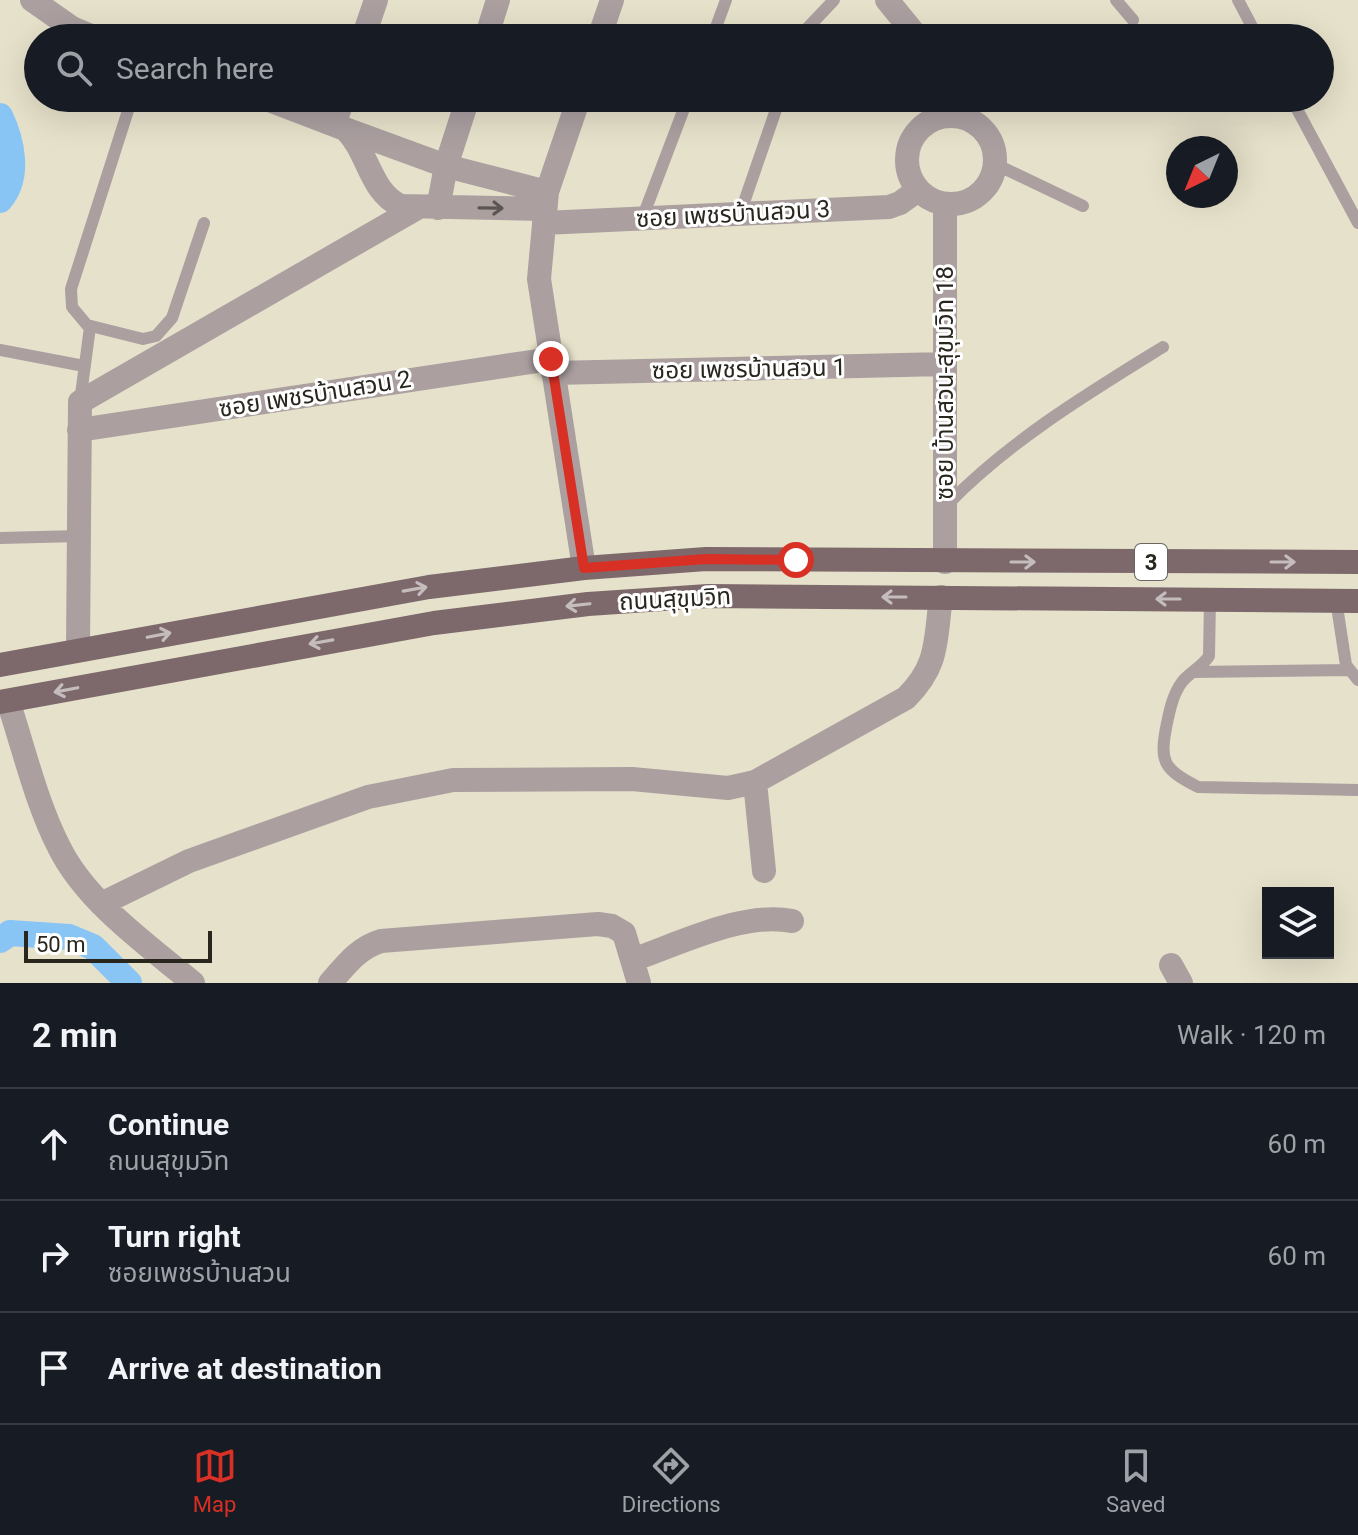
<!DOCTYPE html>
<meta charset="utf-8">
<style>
body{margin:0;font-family:Roboto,"Noto Sans Thai",sans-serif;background:#242831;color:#f1f3f6}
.controls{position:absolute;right:24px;bottom:24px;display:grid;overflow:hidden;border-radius:0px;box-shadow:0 8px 32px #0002}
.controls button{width:72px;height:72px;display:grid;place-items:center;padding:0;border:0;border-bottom:2px solid #363941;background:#171b24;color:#f1f3f6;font:40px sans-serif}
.compass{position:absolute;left:1166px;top:136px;width:72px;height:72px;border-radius:50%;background:#171b24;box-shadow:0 8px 32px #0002;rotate:223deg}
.scale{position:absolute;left:24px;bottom:20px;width:188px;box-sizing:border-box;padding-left:8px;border:4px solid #28261d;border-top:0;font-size:22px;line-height:28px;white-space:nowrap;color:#28261d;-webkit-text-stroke:6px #fff;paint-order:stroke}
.stop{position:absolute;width:24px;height:24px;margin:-18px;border:6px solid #d93025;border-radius:50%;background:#fff}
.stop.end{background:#d93025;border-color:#fff;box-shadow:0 2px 8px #0008}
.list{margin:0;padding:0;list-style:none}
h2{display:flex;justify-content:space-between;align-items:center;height:104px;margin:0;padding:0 32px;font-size:34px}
h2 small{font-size:26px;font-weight:400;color:#9ea1a6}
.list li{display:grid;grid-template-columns:52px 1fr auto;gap:24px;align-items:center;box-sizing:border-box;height:112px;padding:0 32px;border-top:2px solid #363941}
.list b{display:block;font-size:30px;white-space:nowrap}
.list p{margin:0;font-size:26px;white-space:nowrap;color:#9ea1a6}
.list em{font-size:26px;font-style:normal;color:#9ea1a6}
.icon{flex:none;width:44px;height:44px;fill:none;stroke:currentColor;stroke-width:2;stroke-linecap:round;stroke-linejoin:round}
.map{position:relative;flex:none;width:1358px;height:983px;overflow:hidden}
.search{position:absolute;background:#171b24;box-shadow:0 8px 32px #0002;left:24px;right:24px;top:24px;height:88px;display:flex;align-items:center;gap:20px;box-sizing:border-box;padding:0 28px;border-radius:44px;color:#9ea1a6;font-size:30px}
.sheet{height:440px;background:#171b24}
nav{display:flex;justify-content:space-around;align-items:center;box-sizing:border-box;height:112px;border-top:2px solid #363941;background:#171b24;font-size:22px;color:#9ea1a6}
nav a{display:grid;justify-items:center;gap:4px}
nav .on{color:#d93025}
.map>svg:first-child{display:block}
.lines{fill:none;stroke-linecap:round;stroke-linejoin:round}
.canal{stroke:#89c5f4;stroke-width:26}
.service{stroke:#ab9fa0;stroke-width:12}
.minor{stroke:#ab9fa0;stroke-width:24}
.primary{stroke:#7d696c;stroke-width:24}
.oneway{stroke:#5c5651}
.oneway2{stroke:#c4bcbd}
.route{stroke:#d93025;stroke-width:10}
.labels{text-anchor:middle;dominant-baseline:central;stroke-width:6;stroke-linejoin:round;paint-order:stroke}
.shield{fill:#fff;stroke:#686761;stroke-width:2}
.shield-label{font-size:22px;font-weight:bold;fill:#28261d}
.street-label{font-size:24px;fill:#28261d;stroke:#fff}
</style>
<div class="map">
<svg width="1358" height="983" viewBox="0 0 1358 983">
<rect width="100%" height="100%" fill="#e6e1ca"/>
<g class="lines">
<!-- canal -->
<path class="canal" d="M 0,116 C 12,141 20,177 0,200
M 0,940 L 10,933 L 69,937 L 93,947 L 129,983"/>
<!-- service -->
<path class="service" d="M 1116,0 L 1133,20
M 1238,0 L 1258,38
M 712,38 L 726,0
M 798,38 L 834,0
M 132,98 L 71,289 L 72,307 L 87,325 L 143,339 L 156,336 L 172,318 L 204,223
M 1291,98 L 1358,223
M 995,164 L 1083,206
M 740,214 L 780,98
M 642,219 L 688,98
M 0,350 L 84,366
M 80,402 L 90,327
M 947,505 C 1009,441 1087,394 1163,347
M 0,538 L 79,536
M 1210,599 L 1209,656 C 1202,667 1190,672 1182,682 C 1173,694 1170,709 1167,723 C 1159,762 1163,769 1198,787 L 1358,790
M 1336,600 L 1346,665 L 1358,680
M 1193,672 L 1349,670"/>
<!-- minor -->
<path class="minor" d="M 32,0 L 72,28 L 96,38
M 887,0 L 918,38
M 363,38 L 376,0
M 486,38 L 498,0
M 599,38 L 612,0
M 264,98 L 345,129 C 368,150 370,193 401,206 L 545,209
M 579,98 L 547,192 L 539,279 L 584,568
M907 160a44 44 0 1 1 88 0a44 44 0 1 1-88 0Z
M 335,123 L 343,98
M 345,129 L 446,166 L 547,192
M 438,208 L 446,166 L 468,98
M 544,223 L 889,207 L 900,203 L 918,190
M 553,373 L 945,364
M 79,430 L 551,359
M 945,562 L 945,204
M 78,650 L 80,402 L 417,208
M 8,701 C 24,749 36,802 59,847 C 86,902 147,944 193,983
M 755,782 L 764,871
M 101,904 L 189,861 L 368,797 L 453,780 L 632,779 L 728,788 L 755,782 L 906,698 C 939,665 935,642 941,597
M 632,960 C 679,944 744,911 792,921
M 1171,965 L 1181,983
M 330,983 C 346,965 358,948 381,941 L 598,924 L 612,926 L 624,933 L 639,983"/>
<!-- primary -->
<path class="primary" d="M 0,665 L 429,587 L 584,568 L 706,559 L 1358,562
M 0,702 L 434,623 L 588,604 L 708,596 L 1358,601"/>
</g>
<!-- one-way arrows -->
<defs><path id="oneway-shaft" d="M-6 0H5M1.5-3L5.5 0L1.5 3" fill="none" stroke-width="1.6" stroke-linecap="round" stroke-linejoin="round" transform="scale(2)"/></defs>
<use class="oneway" href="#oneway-shaft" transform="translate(491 208) rotate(1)"/>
<g class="oneway2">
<use href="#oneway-shaft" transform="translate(1023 562)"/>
<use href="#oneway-shaft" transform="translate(1283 562)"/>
<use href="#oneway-shaft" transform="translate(415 589) rotate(-10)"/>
<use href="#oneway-shaft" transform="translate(894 597) rotate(-180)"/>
<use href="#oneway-shaft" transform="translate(1168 599) rotate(-180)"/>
<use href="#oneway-shaft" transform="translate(578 605) rotate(174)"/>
<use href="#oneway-shaft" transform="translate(159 635) rotate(-11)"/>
<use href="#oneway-shaft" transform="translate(321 642) rotate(170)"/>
<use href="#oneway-shaft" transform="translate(66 690) rotate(169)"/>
</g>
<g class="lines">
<!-- route -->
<path class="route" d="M 551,359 L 584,568 L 706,559 L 796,560"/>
</g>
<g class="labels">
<!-- shield labels -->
<rect class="shield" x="1135" y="544" width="32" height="36" rx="6"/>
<g class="shield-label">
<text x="1151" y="562">3</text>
</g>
<!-- street labels -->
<g class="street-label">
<text transform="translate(733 214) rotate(-3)">ซอย เพชรบ้านสวน 3</text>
<text transform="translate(749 369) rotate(-1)">ซอย เพชรบ้านสวน 1</text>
<text transform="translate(945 383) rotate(-90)">ซอย บ้านสวน-สุขุมวิท 18</text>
<text transform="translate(315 394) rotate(-9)">ซอย เพชรบ้านสวน 2</text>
<text transform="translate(675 599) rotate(-3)">ถนนสุขุมวิท</text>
</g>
</g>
</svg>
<div class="controls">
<button><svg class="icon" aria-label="layers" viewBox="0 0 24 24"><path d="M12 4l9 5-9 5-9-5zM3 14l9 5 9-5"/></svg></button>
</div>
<svg class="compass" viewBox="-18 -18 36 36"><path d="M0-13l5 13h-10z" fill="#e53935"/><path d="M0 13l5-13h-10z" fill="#9ea1a6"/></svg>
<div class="scale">50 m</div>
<div class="stop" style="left:796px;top:560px"></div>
<div class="stop end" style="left:551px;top:359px"></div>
<div class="search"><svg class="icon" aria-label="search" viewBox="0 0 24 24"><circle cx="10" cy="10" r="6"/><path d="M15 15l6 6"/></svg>Search here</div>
</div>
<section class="sheet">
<h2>2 min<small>Walk · 120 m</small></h2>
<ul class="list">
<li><svg class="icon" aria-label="ahead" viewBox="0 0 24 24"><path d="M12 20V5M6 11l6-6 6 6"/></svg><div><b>Continue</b><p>ถนนสุขุมวิท</p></div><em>60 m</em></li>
<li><svg class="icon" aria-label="right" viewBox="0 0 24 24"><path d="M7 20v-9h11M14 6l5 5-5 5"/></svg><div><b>Turn right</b><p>ซอยเพชรบ้านสวน</p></div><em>60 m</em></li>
<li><svg class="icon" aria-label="arrive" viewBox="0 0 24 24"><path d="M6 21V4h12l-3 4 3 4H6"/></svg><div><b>Arrive at destination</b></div></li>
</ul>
</section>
<nav>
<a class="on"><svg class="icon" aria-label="map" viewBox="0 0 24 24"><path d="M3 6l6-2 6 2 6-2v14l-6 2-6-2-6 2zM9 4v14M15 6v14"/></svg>Map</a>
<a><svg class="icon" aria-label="directions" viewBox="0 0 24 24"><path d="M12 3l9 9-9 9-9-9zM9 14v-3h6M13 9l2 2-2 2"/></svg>Directions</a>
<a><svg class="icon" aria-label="saved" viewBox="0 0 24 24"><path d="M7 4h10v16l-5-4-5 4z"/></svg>Saved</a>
</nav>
